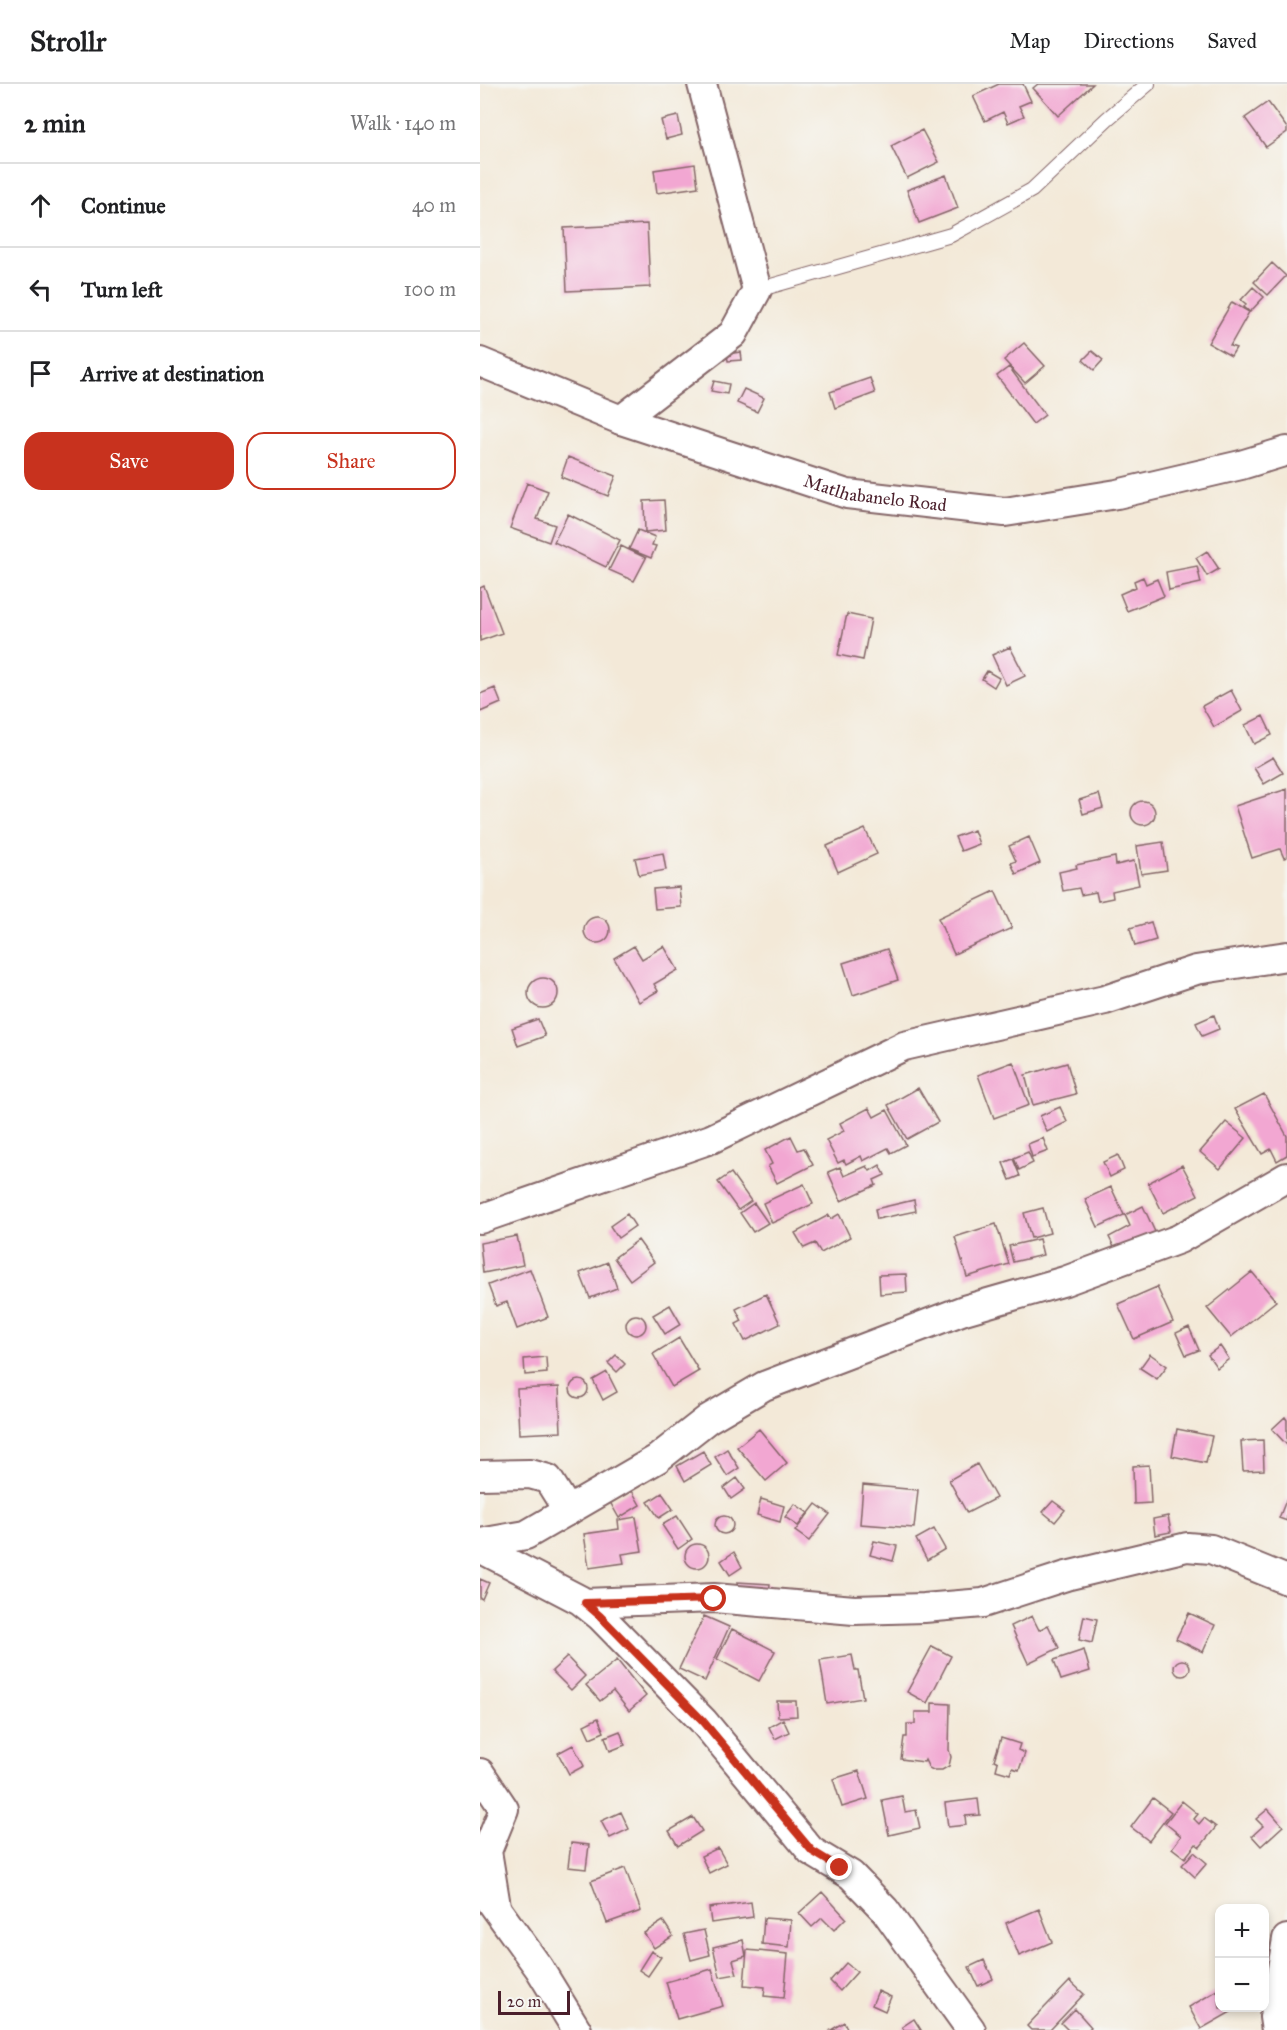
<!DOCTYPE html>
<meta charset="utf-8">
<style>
body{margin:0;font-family:"IM FELL Great Primer",serif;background:#f2f2f2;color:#202124}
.controls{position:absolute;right:18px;bottom:18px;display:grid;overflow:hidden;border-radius:12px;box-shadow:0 3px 9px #0003}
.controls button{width:54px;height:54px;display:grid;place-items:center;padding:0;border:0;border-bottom:2px solid #e0e0e0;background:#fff;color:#202124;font:30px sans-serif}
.scale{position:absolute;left:18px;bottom:15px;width:72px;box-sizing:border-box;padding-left:6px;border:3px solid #4a1f2b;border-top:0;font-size:16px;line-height:21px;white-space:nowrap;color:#4a1f2b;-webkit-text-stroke:4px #f6f6f2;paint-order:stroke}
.stop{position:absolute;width:18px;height:18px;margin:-14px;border:4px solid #c8321e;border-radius:50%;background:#fff}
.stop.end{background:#c8321e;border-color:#fff;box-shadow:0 2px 6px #0008}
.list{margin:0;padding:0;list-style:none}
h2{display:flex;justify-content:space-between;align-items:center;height:78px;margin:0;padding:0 24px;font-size:26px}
h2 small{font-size:20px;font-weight:400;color:#757577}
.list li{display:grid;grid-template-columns:39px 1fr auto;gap:18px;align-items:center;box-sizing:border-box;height:84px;padding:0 24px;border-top:2px solid #e0e0e0}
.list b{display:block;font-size:22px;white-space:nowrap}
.list em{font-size:20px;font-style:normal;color:#757577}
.actions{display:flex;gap:12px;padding:18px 24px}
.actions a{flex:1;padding:14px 0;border:2px solid #c8321e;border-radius:18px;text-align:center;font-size:21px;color:#c8321e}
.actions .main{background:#c8321e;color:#fff}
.icon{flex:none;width:33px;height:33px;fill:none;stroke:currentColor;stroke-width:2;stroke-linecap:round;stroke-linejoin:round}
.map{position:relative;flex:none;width:807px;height:1946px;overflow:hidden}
header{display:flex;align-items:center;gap:36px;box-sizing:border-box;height:84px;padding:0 30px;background:#fff;border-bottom:2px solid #e0e0e0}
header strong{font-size:28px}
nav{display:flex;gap:33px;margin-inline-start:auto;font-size:21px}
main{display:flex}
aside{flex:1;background:#fff}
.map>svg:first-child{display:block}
.building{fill:#f2a7d2}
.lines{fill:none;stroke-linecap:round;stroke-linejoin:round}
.lane-casing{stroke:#856668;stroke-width:16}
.street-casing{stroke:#856668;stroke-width:32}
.lane{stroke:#fff;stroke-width:14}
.street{stroke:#fff;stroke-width:28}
.route{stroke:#c8321e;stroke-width:8}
.labels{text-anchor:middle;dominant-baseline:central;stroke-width:4.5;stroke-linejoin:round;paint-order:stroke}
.street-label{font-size:18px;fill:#4a1f2b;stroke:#f6f6f2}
</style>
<header>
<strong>Strollr</strong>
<nav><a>Map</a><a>Directions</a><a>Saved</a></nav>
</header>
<main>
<aside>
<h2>2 min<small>Walk · 140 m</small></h2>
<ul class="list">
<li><svg class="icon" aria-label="ahead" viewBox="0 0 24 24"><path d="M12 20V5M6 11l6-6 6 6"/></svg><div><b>Continue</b></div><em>40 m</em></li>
<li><svg class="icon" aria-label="left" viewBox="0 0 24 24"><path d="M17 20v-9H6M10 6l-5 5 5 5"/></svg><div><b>Turn left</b></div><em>100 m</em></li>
<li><svg class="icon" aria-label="arrive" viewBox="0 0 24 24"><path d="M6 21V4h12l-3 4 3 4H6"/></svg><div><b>Arrive at destination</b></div></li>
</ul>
<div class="actions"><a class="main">Save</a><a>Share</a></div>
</aside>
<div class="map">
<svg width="807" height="1946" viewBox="0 0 807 1946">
<rect width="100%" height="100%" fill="#f6f6f2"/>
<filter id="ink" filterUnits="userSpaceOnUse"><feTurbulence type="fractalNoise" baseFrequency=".0167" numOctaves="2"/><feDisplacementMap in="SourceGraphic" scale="12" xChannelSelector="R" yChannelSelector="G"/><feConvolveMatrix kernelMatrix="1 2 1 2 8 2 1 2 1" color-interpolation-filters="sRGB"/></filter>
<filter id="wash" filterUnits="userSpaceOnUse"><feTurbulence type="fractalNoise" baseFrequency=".008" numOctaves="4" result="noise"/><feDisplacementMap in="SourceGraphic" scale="24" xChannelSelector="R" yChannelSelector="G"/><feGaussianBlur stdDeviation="1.35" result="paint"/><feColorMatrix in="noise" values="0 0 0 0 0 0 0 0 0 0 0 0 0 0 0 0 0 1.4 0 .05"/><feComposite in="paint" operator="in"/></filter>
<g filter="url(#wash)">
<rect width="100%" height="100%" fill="#f3e9d8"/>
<g id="blocks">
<!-- building -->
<path class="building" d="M 519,0 L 543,0 L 551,17 L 539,22 L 544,32 L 528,39 L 523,28 L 505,37 L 493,12 Z
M 558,0 L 613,0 L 578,32 L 553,4 Z
M 788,18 L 807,44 L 807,48 L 786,63 L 765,34 Z
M 198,32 L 202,51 L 186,55 L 181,36 Z
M 442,46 L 459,78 L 427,94 L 411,62 Z
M 215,80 L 218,103 L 177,109 L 174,86 Z
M 466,91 L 478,124 L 439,139 L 427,106 Z
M 167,140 L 170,203 L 87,207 L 84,144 Z
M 792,179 L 806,192 L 788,211 L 774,198 Z
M 773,203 L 784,213 L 770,228 L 764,223 L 766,220 L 761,216 Z
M 752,218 L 769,228 L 750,262 L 756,264 L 751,272 L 728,259 Z
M 544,259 L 565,282 L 545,299 L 524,276 Z
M 612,267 L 623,276 L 614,286 L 603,276 Z
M 261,268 L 262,276 L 248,277 L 247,270 Z
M 529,283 L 565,331 L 553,340 L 517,292 Z
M 390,294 L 395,309 L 355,324 L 350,308 Z
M 234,297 L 249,300 L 247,310 L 231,307 Z
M 264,305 L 284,314 L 277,328 L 257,319 Z
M 88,373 L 136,392 L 128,412 L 81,393 Z
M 47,399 L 68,407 L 57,435 L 75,441 L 69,458 L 30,444 Z
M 184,416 L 186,446 L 165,448 L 164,417 Z
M 88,430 L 140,456 L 126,483 L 74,458 Z
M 158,446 L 175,453 L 172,461 L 176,462 L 171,474 L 149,465 Z
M 141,462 L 166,474 L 154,497 L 129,486 Z
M 727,467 L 739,485 L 727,492 L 716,474 Z
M 717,482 L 721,499 L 689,506 L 686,488 Z
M 663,493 L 666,500 L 677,495 L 684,512 L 647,527 L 640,510 L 656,503 L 654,497 Z
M 4,502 L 22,549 L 0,557 L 0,504 Z
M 367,530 L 391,535 L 383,576 L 358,571 Z
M 530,563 L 545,592 L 526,601 L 512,571 Z
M 507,587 L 519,594 L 514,603 L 502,595 Z
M 15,604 L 21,619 L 0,628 L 0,610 Z
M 751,606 L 762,627 L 734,643 L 722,622 Z
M 783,632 L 792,651 L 774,660 L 765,641 Z
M 793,673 L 803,689 L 784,700 L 774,684 Z
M 807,705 L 807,773 L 804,774 L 800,765 L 772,774 L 755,722 Z
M 619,710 L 623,724 L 603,730 L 599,716 Z
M651 729a12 12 0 1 1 24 0a12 12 0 1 1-24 0Z
M 385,745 L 397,770 L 358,788 L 347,762 Z
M 494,746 L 499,760 L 481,767 L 475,753 Z
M 549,753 L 560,779 L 536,790 L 531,779 L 536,777 L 529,762 Z
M 683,758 L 687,786 L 661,790 L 657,762 Z
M 183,769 L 186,786 L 159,791 L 155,774 Z
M 635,773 L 636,781 L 654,777 L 659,801 L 632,807 L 633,814 L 618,817 L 616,808 L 601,811 L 599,804 L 583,807 L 579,788 L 597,784 L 596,781 Z
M 199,803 L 201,823 L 175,825 L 173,805 Z
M 515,807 L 532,844 L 474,870 L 458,834 Z
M104 846a13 13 0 1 1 26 0a13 13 0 1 1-26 0Z
M 671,838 L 676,856 L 655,862 L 650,844 Z
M 154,862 L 162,875 L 184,862 L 198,886 L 174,900 L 178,907 L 159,918 L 134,874 Z
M 407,865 L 418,896 L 373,911 L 363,879 Z
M48 909a15 15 0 1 1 30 0a15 15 0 1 1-30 0Z
M 734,931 L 739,945 L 722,952 L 716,939 Z
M 58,935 L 65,952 L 38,962 L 32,944 Z
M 533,978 L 549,1021 L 514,1034 L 498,991 Z
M 587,979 L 596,1010 L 553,1021 L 545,991 Z
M 438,1004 L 458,1038 L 427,1055 L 408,1021 Z
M 784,1010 L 807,1052 L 807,1071 L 797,1077 L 791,1065 L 782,1070 L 755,1025 Z
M 580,1023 L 587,1038 L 567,1048 L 560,1032 Z
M 389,1024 L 394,1033 L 407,1026 L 426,1061 L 411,1069 L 408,1064 L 383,1077 L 381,1072 L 366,1080 L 364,1076 L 358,1079 L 346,1056 L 364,1047 L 360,1039 Z
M 746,1038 L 766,1054 L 740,1085 L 720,1068 Z
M 311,1052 L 318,1066 L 324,1064 L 333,1081 L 297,1099 L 288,1082 L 292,1080 L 285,1066 Z
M 563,1054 L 568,1067 L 552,1073 L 548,1060 Z
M 548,1068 L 553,1079 L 539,1086 L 534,1074 Z
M 638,1071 L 644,1086 L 630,1093 L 623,1078 Z
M 533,1075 L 540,1092 L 530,1096 L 523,1079 Z
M 400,1081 L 405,1091 L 394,1096 L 396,1101 L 361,1117 L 348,1088 L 360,1083 L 364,1092 L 387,1082 L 390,1087 Z
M 702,1081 L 718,1111 L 683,1129 L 668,1099 Z
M 251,1089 L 271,1117 L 258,1126 L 238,1098 Z
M 324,1100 L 333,1120 L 292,1139 L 283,1119 Z
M 631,1103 L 644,1131 L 618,1143 L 605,1115 Z
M 434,1116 L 436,1127 L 397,1135 L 395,1125 Z
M 274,1119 L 288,1139 L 273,1148 L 260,1129 Z
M 663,1122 L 675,1148 L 636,1167 L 629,1153 L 650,1142 L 645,1131 Z
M 563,1124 L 570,1149 L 551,1154 L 544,1129 Z
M 147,1130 L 155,1142 L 138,1154 L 130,1142 Z
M 359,1130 L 370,1153 L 341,1169 L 335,1159 L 324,1164 L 315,1149 L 349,1131 L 351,1135 Z
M 516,1140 L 529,1180 L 487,1193 L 475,1153 Z
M 37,1152 L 43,1181 L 3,1189 L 0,1159 Z
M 559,1155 L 563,1171 L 533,1178 L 529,1162 Z
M 158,1156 L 174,1178 L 150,1196 L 134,1174 Z
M 128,1178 L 137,1204 L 110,1214 L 100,1189 Z
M 50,1185 L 68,1233 L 37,1245 L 27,1218 L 16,1222 L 8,1201 Z
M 772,1188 L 796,1217 L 751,1253 L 727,1224 Z
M 426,1190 L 427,1208 L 400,1210 L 399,1191 Z
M 677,1203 L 693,1238 L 654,1255 L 638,1220 Z
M 286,1210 L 300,1240 L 265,1257 L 256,1240 L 262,1237 L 256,1225 Z
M 190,1221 L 201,1240 L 185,1250 L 173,1231 Z
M146 1241a10 10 0 1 1 20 0a10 10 0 1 1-20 0Z
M 709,1243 L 719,1266 L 706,1271 L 696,1249 Z
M 199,1254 L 219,1287 L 192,1303 L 173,1270 Z
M 740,1262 L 749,1275 L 737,1284 L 728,1271 Z
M 670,1270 L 687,1282 L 677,1295 L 660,1284 Z
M 136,1271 L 145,1280 L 137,1288 L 128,1279 Z
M 66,1273 L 67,1289 L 45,1291 L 44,1275 Z
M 127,1288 L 137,1308 L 123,1316 L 113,1296 Z
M90 1305a9 9 0 1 1 18 0a9 9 0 1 1-18 0Z
M 79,1303 L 81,1348 L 39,1350 L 37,1305 Z
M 805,1333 L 807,1336 L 807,1361 L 792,1345 Z
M 279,1345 L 307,1379 L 286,1397 L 257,1363 Z
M 697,1345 L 732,1352 L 726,1379 L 692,1372 Z
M 783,1356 L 784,1386 L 763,1387 L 761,1357 Z
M 247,1365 L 259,1384 L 247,1392 L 235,1373 Z
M 223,1367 L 231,1381 L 205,1397 L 197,1382 Z
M 497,1380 L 516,1414 L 487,1429 L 469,1396 Z
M 669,1381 L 671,1419 L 654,1420 L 653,1382 Z
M 257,1394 L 265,1405 L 251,1415 L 244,1404 Z
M 383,1401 L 438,1406 L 434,1444 L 380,1440 Z
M 151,1405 L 160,1421 L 139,1434 L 130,1418 Z
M 182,1409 L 193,1425 L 179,1434 L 168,1418 Z
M 807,1414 L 807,1437 L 799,1434 Z
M 281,1415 L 304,1422 L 300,1438 L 277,1431 Z
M 573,1417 L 585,1426 L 575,1438 L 563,1428 Z
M 315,1420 L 328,1429 L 318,1442 L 305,1433 Z
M 336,1420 L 350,1430 L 329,1457 L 315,1447 Z
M 197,1432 L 212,1455 L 198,1465 L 182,1441 Z
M 688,1432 L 691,1448 L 675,1451 L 673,1435 Z
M235 1441a9 9 0 1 1 18 0a9 9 0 1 1-18 0Z
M 156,1433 L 162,1467 L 142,1470 L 144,1479 L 109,1484 L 104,1450 L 139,1445 L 138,1436 Z
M 454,1445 L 465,1465 L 447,1476 L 436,1455 Z
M 394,1457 L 417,1462 L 413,1477 L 390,1471 Z
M205 1472a12 12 0 1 1 24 0a12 12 0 1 1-24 0Z
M 254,1468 L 262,1483 L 250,1491 L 241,1477 Z
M 0,1495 L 9,1499 L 2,1515 L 0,1514 Z
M 257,1498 L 290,1500 L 289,1511 L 257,1509 Z
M 709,1529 L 735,1541 L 723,1568 L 696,1555 Z
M 224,1532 L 249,1543 L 225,1597 L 199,1585 Z
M 552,1532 L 559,1546 L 568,1541 L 579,1564 L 548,1579 L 531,1542 Z
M 604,1532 L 617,1535 L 612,1559 L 599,1556 Z
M 252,1545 L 295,1567 L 279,1597 L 237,1575 Z
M 452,1562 L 471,1572 L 447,1619 L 427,1608 Z
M 604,1566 L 610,1587 L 581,1596 L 574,1576 Z
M 372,1571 L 375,1586 L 378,1586 L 383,1614 L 347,1620 L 340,1576 Z
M 87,1573 L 105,1592 L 91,1606 L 72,1587 Z
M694 1584a8 8 0 1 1 16 0a8 8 0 1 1-16 0Z
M 137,1576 L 166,1612 L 149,1627 L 133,1607 L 120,1617 L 106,1601 Z
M 297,1617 L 316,1617 L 317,1632 L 298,1633 Z
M 452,1619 L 470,1620 L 469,1666 L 471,1673 L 469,1682 L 462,1686 L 453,1686 L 449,1684 L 445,1676 L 444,1678 L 421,1675 L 424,1653 L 427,1653 L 427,1640 L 435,1640 L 435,1628 L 452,1628 Z
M 118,1634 L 124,1648 L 110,1654 L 104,1641 Z
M 303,1635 L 309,1648 L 295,1655 L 289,1643 Z
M 140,1647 L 145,1661 L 130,1667 L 125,1653 Z
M 521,1654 L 540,1660 L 538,1666 L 545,1669 L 539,1686 L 532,1684 L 530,1690 L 516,1686 L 518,1678 L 514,1676 Z
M 93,1661 L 104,1682 L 89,1690 L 78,1669 Z
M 379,1687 L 388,1715 L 362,1723 L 353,1695 Z
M 422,1712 L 425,1728 L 436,1726 L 440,1744 L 409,1751 L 402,1716 Z
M 673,1714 L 691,1728 L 669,1757 L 651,1743 Z
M 498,1715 L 500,1731 L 485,1732 L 486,1741 L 468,1743 L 465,1719 Z
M 702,1717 L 718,1730 L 714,1735 L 719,1740 L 724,1734 L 736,1743 L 720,1763 L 716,1760 L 705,1774 L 692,1764 L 701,1752 L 685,1739 Z
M 788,1725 L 803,1742 L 781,1762 L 772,1752 L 783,1742 L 776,1735 Z
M 141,1728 L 149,1745 L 130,1754 L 121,1737 Z
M 213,1733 L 222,1747 L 198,1762 L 189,1747 Z
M 91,1759 L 109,1761 L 106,1785 L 88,1783 Z
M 238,1764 L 247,1780 L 229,1789 L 221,1772 Z
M 714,1768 L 727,1779 L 715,1793 L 702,1781 Z
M 145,1784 L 161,1827 L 127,1839 L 111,1797 Z
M 342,1808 L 366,1834 L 354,1846 L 342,1834 L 332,1843 L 319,1829 Z
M 271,1818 L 273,1833 L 231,1839 L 229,1824 Z
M 559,1825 L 572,1858 L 539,1872 L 526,1839 Z
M 284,1834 L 311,1836 L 309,1863 L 282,1860 Z
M 183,1837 L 193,1852 L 174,1864 L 164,1849 Z
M 224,1846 L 230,1871 L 211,1876 L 204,1850 Z
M 263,1856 L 266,1872 L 253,1876 L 257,1890 L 240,1893 L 233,1863 Z
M 267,1866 L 308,1870 L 304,1914 L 284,1912 L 285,1903 L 264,1901 Z
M 171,1867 L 181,1873 L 168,1892 L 159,1886 Z
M 504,1876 L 513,1895 L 498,1902 L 489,1883 Z
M 366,1879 L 377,1888 L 360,1907 L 350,1897 Z
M 232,1885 L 243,1922 L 197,1935 L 186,1898 Z
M 590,1897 L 604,1910 L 570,1946 L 551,1946 L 547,1942 Z
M 738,1906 L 740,1924 L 749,1924 L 751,1928 L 721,1945 L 709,1923 Z
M 398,1907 L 411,1913 L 405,1927 L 392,1921 Z
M 595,1925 L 611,1943 L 608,1946 L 588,1946 L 581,1939 Z
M 434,1935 L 441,1946 L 424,1946 L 422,1943 Z
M 364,1938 L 368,1946 L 351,1946 Z"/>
</g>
</g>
<g filter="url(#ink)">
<use href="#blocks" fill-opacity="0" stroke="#856668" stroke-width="1.5"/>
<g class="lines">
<!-- lane casing -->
<g class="lane-casing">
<path id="lane" d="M 277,206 L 471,151 L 552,106 L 627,35 L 668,0"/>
</g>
<!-- street casing -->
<g class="street-casing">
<g id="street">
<path id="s1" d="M 0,278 L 141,336 L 367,410 L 525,428 L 637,410 L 761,381 L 807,367"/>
<path d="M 141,336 L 253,250 L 277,206 L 222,0"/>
<path d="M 0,1135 L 231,1055 L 424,962 L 625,916 L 716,886 L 807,872"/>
<path d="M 0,1391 L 50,1390 L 68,1395 L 88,1427"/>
<path d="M 0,1459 L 46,1451 L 177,1375 L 228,1335 L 284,1302 L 484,1226 L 585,1197 L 699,1155 L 807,1093"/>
<path d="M 0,1464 L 100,1516 L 120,1532 L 223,1637 L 331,1767 L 371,1791 L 405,1826 L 491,1946"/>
<path d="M 105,1519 L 234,1514 L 374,1526 L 444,1524 L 503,1519 L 586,1492 L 707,1463 L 731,1465 L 807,1496"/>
<path d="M 0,1689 L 24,1725 L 7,1767 L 16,1822"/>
<path d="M 0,1802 L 59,1884 L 97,1946"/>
<path d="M 796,1946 L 794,1933 L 807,1855"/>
</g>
</g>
<!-- lane -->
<use href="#lane" class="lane"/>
<!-- street -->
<use href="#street" class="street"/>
</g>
</g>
<g class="lines" filter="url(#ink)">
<!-- route -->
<path class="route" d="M 234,1515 L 105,1519 L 120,1532 L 223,1637 L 332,1767 L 360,1784"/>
</g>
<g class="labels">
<!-- street labels -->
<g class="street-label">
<text stroke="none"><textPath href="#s1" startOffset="418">Matlhabanelo Road</textPath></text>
</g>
</g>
</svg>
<div class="controls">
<button>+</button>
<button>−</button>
</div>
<div class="scale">20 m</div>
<div class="stop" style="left:234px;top:1515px"></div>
<div class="stop end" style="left:360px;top:1784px"></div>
</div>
</main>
